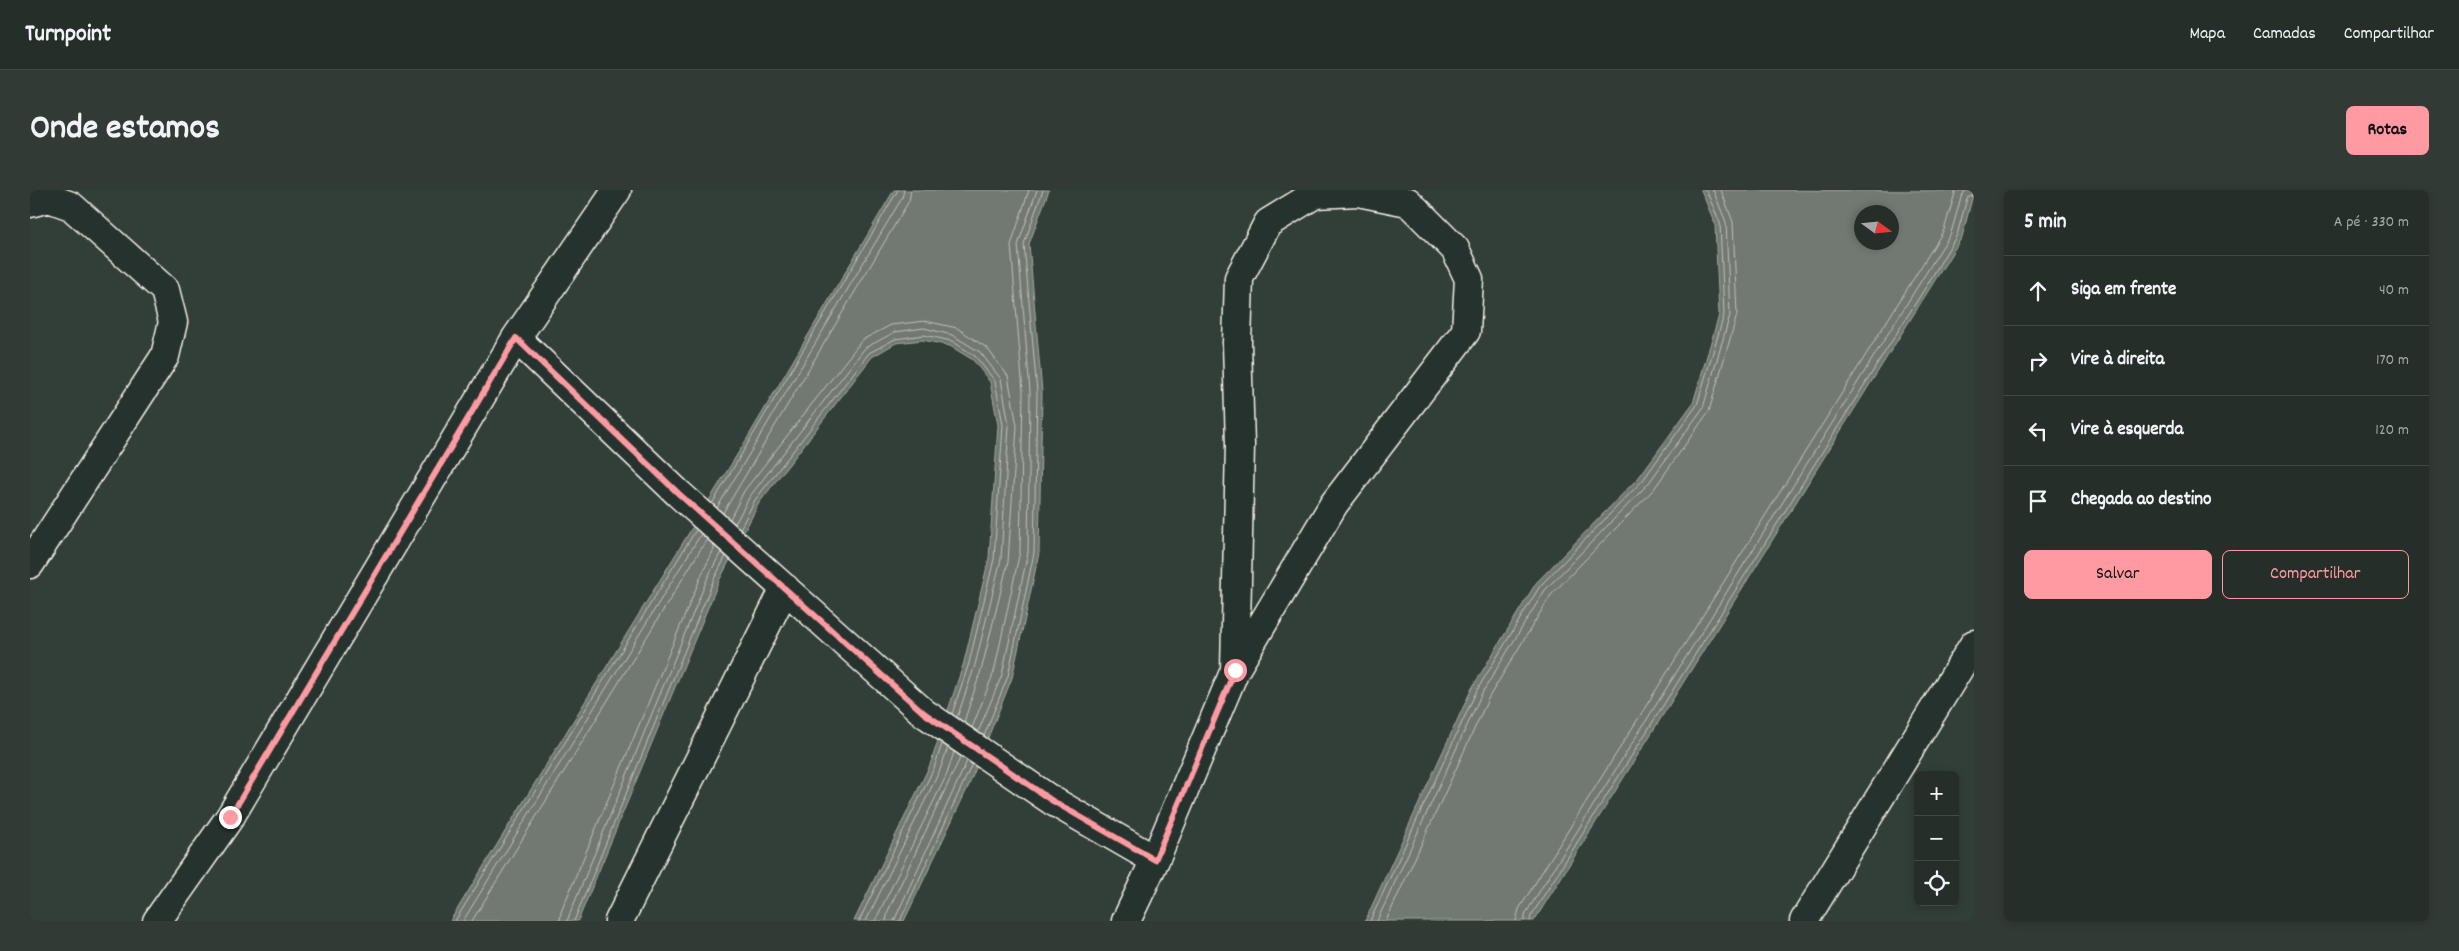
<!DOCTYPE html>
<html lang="pt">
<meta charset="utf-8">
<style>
body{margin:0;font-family:Dekko,sans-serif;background:#323a36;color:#f1f3f6}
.controls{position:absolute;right:15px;bottom:15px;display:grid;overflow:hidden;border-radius:8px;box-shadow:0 2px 8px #0003}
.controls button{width:45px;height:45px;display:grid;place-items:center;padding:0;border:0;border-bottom:1px solid #424a47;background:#262e2a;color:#f1f3f6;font:25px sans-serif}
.compass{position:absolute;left:1824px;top:15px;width:45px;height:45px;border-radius:50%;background:#262e2a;box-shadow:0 2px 8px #0003;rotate:105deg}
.stop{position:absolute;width:15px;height:15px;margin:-11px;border:4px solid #ff9aa2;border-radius:50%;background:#fff}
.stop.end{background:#ff9aa2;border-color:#fff;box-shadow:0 1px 5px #0008}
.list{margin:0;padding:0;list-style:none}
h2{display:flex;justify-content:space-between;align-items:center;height:65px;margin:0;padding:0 20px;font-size:21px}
h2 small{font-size:16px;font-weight:400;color:#a4a8a8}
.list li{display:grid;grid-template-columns:32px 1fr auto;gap:15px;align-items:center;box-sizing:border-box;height:70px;padding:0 20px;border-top:1px solid #424a47}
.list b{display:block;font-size:19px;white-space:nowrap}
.list em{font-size:16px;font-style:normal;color:#a4a8a8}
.actions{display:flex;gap:10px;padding:15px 20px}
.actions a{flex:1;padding:11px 0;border:1px solid #ff9aa2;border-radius:8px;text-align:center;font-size:18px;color:#ff9aa2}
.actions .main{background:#ff9aa2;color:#111}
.icon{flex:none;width:28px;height:28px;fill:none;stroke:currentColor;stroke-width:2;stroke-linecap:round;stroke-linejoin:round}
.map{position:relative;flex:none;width:1944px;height:731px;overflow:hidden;border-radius:8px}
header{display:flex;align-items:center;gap:30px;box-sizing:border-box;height:70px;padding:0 25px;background:#262e2a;border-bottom:1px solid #424a47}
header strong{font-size:24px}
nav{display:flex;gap:28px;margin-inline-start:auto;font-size:18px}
.intro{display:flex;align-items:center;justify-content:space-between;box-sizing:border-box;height:120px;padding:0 30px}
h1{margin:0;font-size:35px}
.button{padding:12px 22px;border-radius:8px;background:#ff9aa2;color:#111;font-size:18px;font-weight:700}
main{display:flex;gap:30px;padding:0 30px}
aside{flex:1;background:#262e2a;border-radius:8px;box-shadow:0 2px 8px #0003}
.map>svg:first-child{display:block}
.water{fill:#727972;stroke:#a6a9a1;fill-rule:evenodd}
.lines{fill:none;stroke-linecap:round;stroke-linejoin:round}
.shore{stroke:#c0c1b9;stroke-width:1}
.minor-casing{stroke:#f4f1e8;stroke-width:31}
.minor{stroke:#26332d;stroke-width:28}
.route{stroke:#ff9aa2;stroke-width:6}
</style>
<header>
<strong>Turnpoint</strong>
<nav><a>Mapa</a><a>Camadas</a><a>Compartilhar</a></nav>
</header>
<div class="intro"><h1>Onde estamos</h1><a class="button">Rotas</a></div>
<main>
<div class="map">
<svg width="1944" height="731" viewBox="0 0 1944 731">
<rect width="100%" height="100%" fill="#323e38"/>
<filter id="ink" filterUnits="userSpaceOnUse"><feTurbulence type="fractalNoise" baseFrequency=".02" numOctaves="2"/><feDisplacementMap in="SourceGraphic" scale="10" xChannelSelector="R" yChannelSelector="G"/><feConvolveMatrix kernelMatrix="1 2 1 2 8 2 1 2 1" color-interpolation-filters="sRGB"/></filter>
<g filter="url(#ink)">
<!-- water -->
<path class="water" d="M 864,0 L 1019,0 L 999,54 L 1012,202 L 1009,363 L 982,488 L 939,595 L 874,731 L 824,731 L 900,575 L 934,472 L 959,368 L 968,235 L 960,192 L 943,170 L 920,156 L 893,150 L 866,153 L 842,167 L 729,313 L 689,391 L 548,731 L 420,731 L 718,247 Z
M 1671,0 L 1944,1 L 1932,47 L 1504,731 L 1335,731 L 1442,498 L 1506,393 L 1609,287 L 1663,213 L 1689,125 L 1685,34 ZM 1832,22 L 1862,22 L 1862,52 L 1832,52 Z"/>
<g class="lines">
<!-- shore -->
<path class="shore" d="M 682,314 L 868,0
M 687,318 L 872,8 L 874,0
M 693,323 L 879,11 L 881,0
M 700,329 L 714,301 L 832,150 L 861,135 L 895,131 L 927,138 L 957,158 L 978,186 L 987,236 L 978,372 L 952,477 L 934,532
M 705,334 L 720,306 L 835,158 L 865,142 L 894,138 L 922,145 L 950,162 L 971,189 L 979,235 L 971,369 L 945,475 L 927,528
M 710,339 L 725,310 L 839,163 L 865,149 L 894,145 L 922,151 L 945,166 L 965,191 L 973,235 L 964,369 L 939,473 L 922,524
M 942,538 L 964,482 L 990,361 L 993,202 L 981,55 L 999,0
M 948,542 L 972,485 L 998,362 L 1000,202 L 988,55 L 1007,0
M 954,546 L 978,486 L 1004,363 L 1007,202 L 994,54 L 1013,0
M 425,731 L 666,340
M 433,731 L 671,344
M 442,731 L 677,349
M 530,731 L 531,722 L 672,384 L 685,357
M 537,731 L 678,387 L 691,362
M 544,731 L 684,389 L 696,366
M 829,731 L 904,578 L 912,554
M 836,731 L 910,580 L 918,557
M 845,731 L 917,584 L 924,562
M 856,731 L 858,721 L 931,566
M 864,731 L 937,571
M 870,731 L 942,574
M 1340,731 L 1447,500 L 1510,396 L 1613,290 L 1667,215 L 1694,125 L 1690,33 L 1676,0
M 1347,731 L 1452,503 L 1515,400 L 1618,294 L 1673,218 L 1700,125 L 1696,32 L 1683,0
M 1356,731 L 1459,507 L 1521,405 L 1624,299 L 1679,221 L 1707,125 L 1703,32 L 1691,0
M 1486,731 L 1489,719 L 1914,40 L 1926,0
M 1494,731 L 1496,723 L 1921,43 L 1931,7 L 1936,0
M 1500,731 L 1501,726 L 1897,95 L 1927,45 L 1937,8 L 1944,5"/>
<!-- minor casing -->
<g class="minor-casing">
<path id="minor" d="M 0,13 L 19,8 L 41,16 L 135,100 L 143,132 L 135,166 L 0,374
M 486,148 L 649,304 L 894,523 L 1021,610 L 1125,670
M 127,731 L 200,627 L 486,148 L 587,0
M 589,731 L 755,398
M 1096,731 L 1125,670 L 1205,480 L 1304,314 L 1436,141 L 1439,89 L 1425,59 L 1378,12 L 1328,2 L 1285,4 L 1238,33 L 1209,88 L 1207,153 L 1210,255 L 1205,480
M 1774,731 L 1944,454"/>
</g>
<!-- minor -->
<use href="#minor" class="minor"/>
</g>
</g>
<g class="lines" filter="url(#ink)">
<!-- route -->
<path class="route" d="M 200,627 L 486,148 L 649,304 L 894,523 L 1021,610 L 1125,670 L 1205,480"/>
</g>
</svg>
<div class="controls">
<button>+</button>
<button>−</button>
<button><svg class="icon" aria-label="locate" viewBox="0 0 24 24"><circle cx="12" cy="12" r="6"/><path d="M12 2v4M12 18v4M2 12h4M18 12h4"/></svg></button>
</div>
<svg class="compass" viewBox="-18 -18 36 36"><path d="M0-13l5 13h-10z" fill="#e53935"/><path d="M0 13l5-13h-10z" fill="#a4a8a8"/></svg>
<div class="stop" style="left:1205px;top:480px"></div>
<div class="stop end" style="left:200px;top:627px"></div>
</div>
<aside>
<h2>5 min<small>A pé · 330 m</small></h2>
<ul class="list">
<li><svg class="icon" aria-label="ahead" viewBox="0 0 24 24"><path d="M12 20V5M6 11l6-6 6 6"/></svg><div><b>Siga em frente</b></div><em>40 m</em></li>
<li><svg class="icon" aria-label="right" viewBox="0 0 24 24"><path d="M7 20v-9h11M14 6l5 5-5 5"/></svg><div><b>Vire à direita</b></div><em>170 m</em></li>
<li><svg class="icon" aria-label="left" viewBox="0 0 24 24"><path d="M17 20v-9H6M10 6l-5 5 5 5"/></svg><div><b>Vire à esquerda</b></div><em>120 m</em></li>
<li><svg class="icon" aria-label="arrive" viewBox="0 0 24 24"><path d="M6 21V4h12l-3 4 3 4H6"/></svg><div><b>Chegada ao destino</b></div></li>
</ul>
<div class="actions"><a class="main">Salvar</a><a>Compartilhar</a></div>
</aside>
</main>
